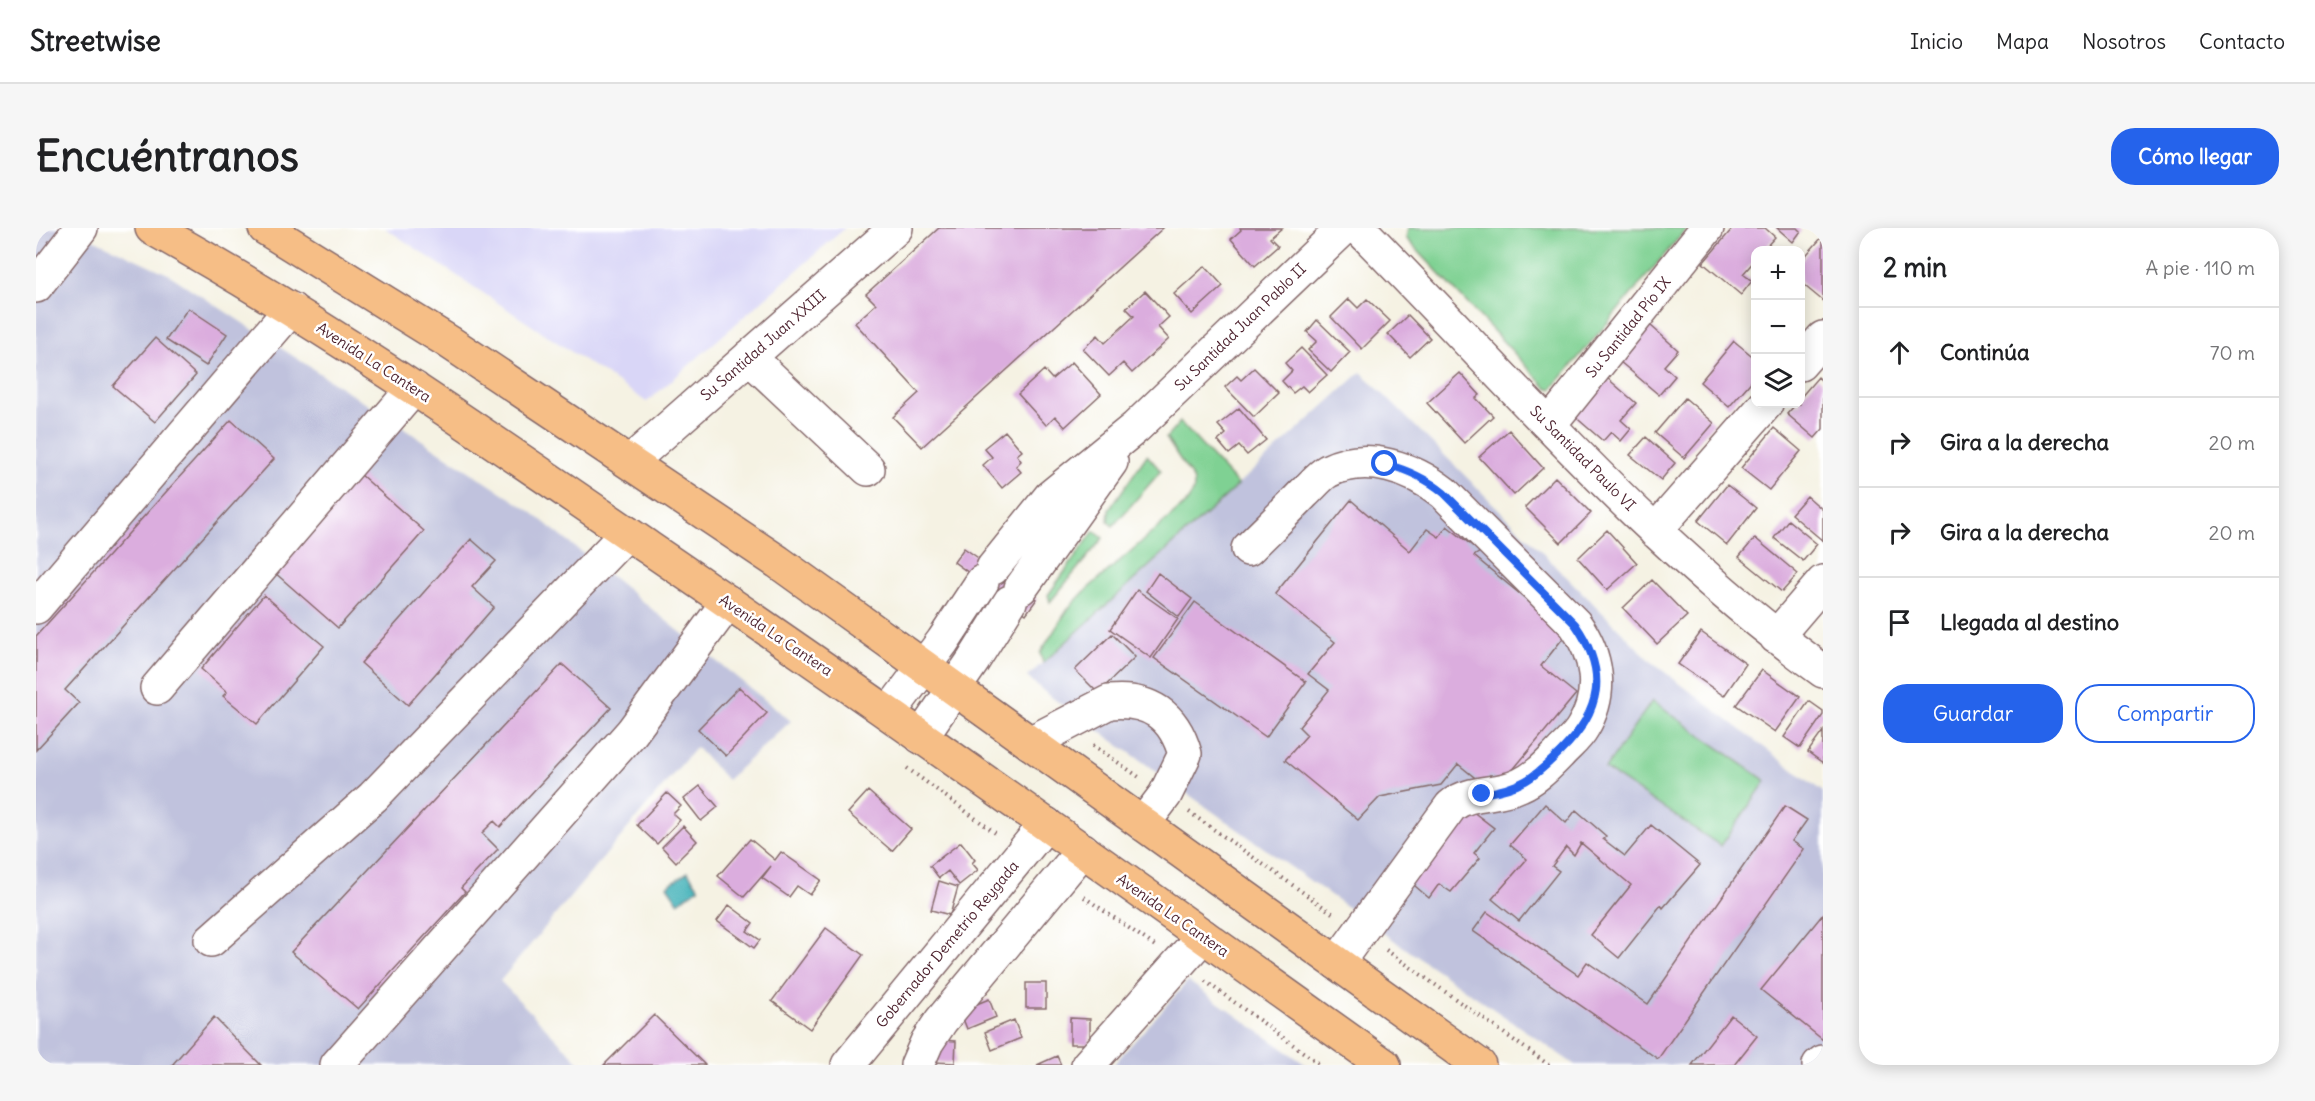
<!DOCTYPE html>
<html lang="es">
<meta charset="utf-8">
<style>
body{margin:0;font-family:Delius,sans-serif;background:#f6f6f6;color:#202124}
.controls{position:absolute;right:18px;top:18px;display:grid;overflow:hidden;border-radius:12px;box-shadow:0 3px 15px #0003}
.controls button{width:54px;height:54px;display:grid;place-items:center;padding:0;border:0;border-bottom:2px solid #e0e0e0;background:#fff;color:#202124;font:30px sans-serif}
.stop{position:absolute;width:18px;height:18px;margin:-14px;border:4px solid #2563eb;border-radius:50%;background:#fff}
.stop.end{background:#2563eb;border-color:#fff;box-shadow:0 2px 6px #0008}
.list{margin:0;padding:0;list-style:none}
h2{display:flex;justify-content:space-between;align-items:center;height:78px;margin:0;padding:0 24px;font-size:26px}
h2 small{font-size:20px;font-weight:400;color:#757577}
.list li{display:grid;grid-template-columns:39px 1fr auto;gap:18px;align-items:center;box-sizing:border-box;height:90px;padding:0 24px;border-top:2px solid #e0e0e0}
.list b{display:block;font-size:22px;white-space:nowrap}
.list em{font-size:20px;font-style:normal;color:#757577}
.actions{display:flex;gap:12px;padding:18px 24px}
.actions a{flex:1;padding:14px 0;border:2px solid #2563eb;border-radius:24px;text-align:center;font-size:21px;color:#2563eb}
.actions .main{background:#2563eb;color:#fff}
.icon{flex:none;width:33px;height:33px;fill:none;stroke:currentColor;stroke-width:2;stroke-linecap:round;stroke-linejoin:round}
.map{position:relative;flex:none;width:1787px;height:837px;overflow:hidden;border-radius:24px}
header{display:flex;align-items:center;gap:36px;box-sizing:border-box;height:84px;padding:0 30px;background:#fff;border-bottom:2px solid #e0e0e0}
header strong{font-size:28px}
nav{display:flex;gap:33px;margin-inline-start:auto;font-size:21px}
.intro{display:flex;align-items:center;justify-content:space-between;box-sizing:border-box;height:144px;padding:0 36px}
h1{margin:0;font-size:42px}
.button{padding:15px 27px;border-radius:24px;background:#2563eb;color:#fff;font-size:21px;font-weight:700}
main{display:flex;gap:36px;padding:0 36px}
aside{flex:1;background:#fff;border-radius:24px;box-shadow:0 3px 15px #0003}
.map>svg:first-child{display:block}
.built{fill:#d9d6f7}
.industrial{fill:#c0c2dd}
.green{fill:#7fd193;stroke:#64785f;stroke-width:1.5}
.water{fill:#3fb0b7;stroke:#446871;stroke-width:1.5}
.building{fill:#dbadde}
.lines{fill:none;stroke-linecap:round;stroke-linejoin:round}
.minor-casing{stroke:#86696b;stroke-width:36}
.highway-casing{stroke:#86696b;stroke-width:36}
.path{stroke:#86696b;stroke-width:4;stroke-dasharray:1.5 4.5;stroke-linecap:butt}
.minor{stroke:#fff;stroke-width:33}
.highway{stroke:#f6be86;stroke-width:33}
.route{stroke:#2563eb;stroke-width:8}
.labels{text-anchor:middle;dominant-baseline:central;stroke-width:5;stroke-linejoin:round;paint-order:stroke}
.street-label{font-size:15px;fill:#4a1f2b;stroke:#fff}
</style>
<header>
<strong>Streetwise</strong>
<nav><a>Inicio</a><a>Mapa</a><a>Nosotros</a><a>Contacto</a></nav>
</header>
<div class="intro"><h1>Encuéntranos</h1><a class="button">Cómo llegar</a></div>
<main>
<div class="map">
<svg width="1787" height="837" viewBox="0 0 1787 837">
<rect width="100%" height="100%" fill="#fff"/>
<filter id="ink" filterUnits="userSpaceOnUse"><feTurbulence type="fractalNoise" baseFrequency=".0167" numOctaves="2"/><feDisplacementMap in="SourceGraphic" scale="12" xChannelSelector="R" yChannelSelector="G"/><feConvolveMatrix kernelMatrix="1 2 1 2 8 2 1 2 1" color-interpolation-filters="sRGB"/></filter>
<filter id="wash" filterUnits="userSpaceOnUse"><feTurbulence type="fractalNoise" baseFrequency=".008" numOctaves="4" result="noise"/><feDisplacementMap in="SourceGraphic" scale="24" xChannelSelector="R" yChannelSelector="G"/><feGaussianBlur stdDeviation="1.35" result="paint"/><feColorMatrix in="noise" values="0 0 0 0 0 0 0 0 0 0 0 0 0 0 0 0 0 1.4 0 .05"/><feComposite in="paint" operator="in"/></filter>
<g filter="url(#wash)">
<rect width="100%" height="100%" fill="#f5f2e3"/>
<!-- built -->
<path class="built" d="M 349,0 L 809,0 L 611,174 Z"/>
<!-- industrial -->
<path class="industrial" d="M 0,0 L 33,0 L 132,46 L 494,283 L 755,493 L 691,552 L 660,519 L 464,753 L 546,837 L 0,837 Z
M 1325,144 L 1618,436 L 1787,564 L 1787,837 L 1539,837 L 1376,725 L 1011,466 L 991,449 Z
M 1152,753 L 1270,837 L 1077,837 Z"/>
<!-- green -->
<path class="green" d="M 1372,0 L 1651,0 L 1516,161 L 1510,159 L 1370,10 Z
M 1144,194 L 1202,257 L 1007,435 L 1004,425 L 1032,381 L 1049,363 L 1150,275 C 1156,266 1160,262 1157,251 L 1130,210 Z
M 1111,227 L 1125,243 L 1077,298 L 1072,294 L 1073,282 Z
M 1058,303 L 1067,310 L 1014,374 L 1012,367 Z
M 1616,473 L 1730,553 L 1685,618 L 1569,541 Z"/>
<!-- water -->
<path class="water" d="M 652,644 L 663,660 L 642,674 L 631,658 Z"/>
<g id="blocks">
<!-- building -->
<path class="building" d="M 903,0 L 1127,0 L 886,219 L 857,189 L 883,165 L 819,95 L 840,76 L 830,66 Z
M 1204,0 L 1246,0 L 1234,10 L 1242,18 L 1219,38 L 1195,11 L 1205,2 Z
M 1697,0 L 1729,0 L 1739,9 L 1727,22 L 1720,22 L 1720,31 L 1707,46 L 1716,53 L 1705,67 L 1667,35 Z
M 1741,0 L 1762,0 L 1765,3 L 1757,14 Z
M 1787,8 L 1787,73 L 1764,54 L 1764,34 Z
M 1169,38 L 1187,58 L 1156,86 L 1138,66 Z
M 1109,63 L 1133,89 L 1122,99 L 1133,111 L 1096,145 L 1087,135 L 1073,148 L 1047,121 L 1062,107 L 1069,115 L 1098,88 L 1090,80 Z
M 1313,71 L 1322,80 L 1331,71 L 1354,93 L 1326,121 L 1295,89 Z
M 152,80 L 191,106 L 170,138 L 130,112 Z
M 1372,87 L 1394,110 L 1374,129 L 1352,106 Z
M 1281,92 L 1314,124 L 1295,144 L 1272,122 L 1281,113 L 1271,104 Z
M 1614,97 L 1642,122 L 1628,138 L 1639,148 L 1623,167 L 1583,133 Z
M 119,110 L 160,147 L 119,194 L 77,158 Z
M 1698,113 L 1720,131 L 1720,148 L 1693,179 L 1664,154 Z
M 1265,120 L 1291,147 L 1272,164 L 1266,158 L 1257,165 L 1246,153 L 1256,143 L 1249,135 Z
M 1036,134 L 1065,166 L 1029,199 L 1019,188 L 1010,197 L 982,166 L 1008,142 L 1016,151 Z
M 1218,140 L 1243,165 L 1218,189 L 1189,159 L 1201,148 L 1205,152 Z
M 1424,145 L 1444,167 L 1440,170 L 1457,188 L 1428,215 L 1391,175 Z
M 1570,149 L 1600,175 L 1585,192 L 1595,201 L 1585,213 L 1575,204 L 1567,213 L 1536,186 Z
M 1782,149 L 1787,154 L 1787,201 L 1779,210 L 1751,186 L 1760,176 L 1764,176 L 1764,170 Z
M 1649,170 L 1678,195 L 1648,230 L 1619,205 Z
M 1203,180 L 1230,212 L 1211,227 L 1203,218 L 1193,226 L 1182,213 L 1190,206 L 1182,197 Z
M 195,192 L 238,231 L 29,462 L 43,475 L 0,522 L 0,408 Z
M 1738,200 L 1765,223 L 1733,262 L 1705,240 Z
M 1473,202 L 1507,240 L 1478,267 L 1443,229 Z
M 969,203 L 986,223 L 981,227 L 985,233 L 980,238 L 985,244 L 966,260 L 947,237 L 956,229 L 948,220 Z
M 1610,209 L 1639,235 L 1625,252 L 1594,227 Z
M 324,246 L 388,303 L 302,400 L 238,344 Z
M 1519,249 L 1555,285 L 1525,315 L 1489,279 Z
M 1691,257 L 1720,280 L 1691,317 L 1662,293 Z
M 1771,268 L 1787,282 L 1787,313 L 1755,286 Z
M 1315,272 L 1374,323 L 1391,301 L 1403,309 L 1411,298 L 1444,324 L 1438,328 L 1531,405 L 1505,438 L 1540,466 L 1465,556 L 1454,547 L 1448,557 L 1422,536 L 1405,557 L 1344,569 L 1322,592 L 1249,532 L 1271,507 L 1263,499 L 1293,462 L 1272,446 L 1299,414 L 1239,366 Z
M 1752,292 L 1781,316 L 1767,333 L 1738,310 Z
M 1571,302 L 1601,335 L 1571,362 L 1542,330 Z
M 1719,310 L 1762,346 L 1746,364 L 1703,329 Z
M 435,311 L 460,333 L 436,359 L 458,379 L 372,477 L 325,435 Z
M 928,320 L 1001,371 L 990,386 L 918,334 Z
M 1122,345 L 1156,371 L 1143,389 L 1110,363 Z
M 1616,352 L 1651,388 L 1621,416 L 1587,380 Z
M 1101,362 L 1142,391 L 1115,430 L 1074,401 Z
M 228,367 L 288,418 L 221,496 L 187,468 L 191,464 L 165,441 Z
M 1159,374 L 1270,454 L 1230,509 L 1118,430 Z
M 1665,404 L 1710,436 L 1688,468 L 1642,436 Z
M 1076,406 L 1099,429 L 1062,465 L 1039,442 Z
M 526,436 L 575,480 L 464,599 L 458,593 L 446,605 L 462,621 L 425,660 L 429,664 L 322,781 L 255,724 Z
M 1726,442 L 1764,469 L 1739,504 L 1700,477 Z
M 703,459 L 731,485 L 690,528 L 662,501 Z
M 1773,473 L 1787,483 L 1787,487 L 1764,520 L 1748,509 Z
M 1787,503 L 1787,535 L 1772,524 Z
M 664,558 L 682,579 L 665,593 L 648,571 Z
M 832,563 L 875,601 L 856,623 L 812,585 Z
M 631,565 L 645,578 L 637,586 L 644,592 L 621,616 L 601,597 Z
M 1509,576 L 1530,595 L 1540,582 L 1570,608 L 1567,611 L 1589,628 L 1615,597 L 1664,637 L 1627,680 L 1625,677 L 1583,730 L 1555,707 L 1595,657 L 1545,615 L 1538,627 L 1530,619 L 1516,638 L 1523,643 L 1483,693 L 1456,671 L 1491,631 L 1474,617 Z
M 1749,578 L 1771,592 L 1756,613 L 1768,621 L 1622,831 L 1437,703 L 1451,684 L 1542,747 L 1551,734 L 1612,776 Z
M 1432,580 L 1458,600 L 1438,625 L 1444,630 L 1415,664 L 1403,656 L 1393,670 L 1372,652 Z
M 647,598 L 661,613 L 640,634 L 626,619 Z
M 714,611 L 739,632 L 745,624 L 785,652 L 774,667 L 761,658 L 753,669 L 726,650 L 735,638 L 708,669 L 682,648 Z
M 925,614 L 939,632 L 936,635 L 942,642 L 923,657 L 912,643 L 903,650 L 894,638 Z
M 903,653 L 922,659 L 914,687 L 895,682 Z
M 693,677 L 717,695 L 711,703 L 724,712 L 718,720 L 681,693 Z
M 1787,686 L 1787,812 L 1725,762 Z
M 790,700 L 827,727 L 774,801 L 736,773 Z
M 990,755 L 1010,755 L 1010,780 L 990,780 Z
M 953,771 L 960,789 L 931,801 L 924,783 Z
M 618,787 L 669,837 L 568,837 Z
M 1695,787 L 1721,808 L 1698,837 L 1656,837 Z
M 178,789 L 225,837 L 136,837 Z
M 1034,790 L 1054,791 L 1054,816 L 1034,816 Z
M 978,792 L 985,810 L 956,822 L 949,804 Z
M 899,812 L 920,813 L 919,835 L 898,834 Z
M 1021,828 L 1025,837 L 1001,837 Z"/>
</g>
</g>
<g filter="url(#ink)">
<use href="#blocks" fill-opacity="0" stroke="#86696b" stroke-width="1.5"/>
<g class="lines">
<!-- minor casing -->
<g class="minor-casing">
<path id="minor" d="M 1323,0 C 1473,152 1613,317 1787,443
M 0,58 L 45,0
M 713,129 L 832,241
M 1764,136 L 1787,110
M 1513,197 L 1671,0
M 594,234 L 860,0
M 1619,303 L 1730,176
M 1212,321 C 1231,302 1250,284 1268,265 C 1275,259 1283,248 1292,243 C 1331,224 1376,240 1408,265 L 1539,396 C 1561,427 1568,464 1547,499 C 1541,510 1531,517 1523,526 C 1511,538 1500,550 1484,557 C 1462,568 1434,562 1415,578 L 1301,735
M 957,340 L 1014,269 L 1100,199 L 1308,0
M 985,360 L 1075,234
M 0,379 L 255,81
M 1740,409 L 1787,354
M 121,460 L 378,160
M 853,485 L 907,413 L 946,354
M 885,509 L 937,433 L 974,374
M 994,515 L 1073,474 C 1113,470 1138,487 1149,526 L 1129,567 L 1107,596
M 175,712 L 337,569 L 591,305
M 301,837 L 596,504 L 692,374
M 812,837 L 1010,596
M 881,837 L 891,814 L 905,793 L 1047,622
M 1052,837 L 1167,708
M 1783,837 L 1787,834"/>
</g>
<!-- highway casing -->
<g class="highway-casing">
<path id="highway" d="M 116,0 C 289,96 451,209 613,320 C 861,489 1104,663 1348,837
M 229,0 L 413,114 L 742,334 L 1443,837"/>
</g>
<!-- path -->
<path class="path" d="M 1057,517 L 1103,549
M 871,540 L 962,607
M 1153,584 L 1299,687
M 1048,669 L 1119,718
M 1350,722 L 1513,837
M 1169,753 L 1285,837"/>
<!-- minor -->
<use href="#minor" class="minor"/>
<!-- highway -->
<use href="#highway" class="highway"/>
</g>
</g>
<g class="lines" filter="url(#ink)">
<!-- route -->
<path class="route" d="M 1349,236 C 1372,242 1390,250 1408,265 L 1539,396 C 1573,445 1565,483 1525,523 C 1497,551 1485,560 1446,566"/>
</g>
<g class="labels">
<!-- street labels -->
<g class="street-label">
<text transform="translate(1204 99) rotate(-44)">Su Santidad Juan Pablo II</text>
<text transform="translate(1592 99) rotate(-51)">Su Santidad Pío IX</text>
<text transform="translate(727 117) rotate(-41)">Su Santidad Juan XXIII</text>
<text transform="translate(338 134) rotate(33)">Avenida La Cantera</text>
<text transform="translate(1547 230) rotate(45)">Su Santidad Paulo VI</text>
<text transform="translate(740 407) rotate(34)">Avenida La Cantera</text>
<text transform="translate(1137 687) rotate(35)">Avenida La Cantera</text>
<text transform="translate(911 716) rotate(-50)">Gobernador Demetrio Reygada</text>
</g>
</g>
</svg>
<div class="controls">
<button>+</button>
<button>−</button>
<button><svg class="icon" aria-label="layers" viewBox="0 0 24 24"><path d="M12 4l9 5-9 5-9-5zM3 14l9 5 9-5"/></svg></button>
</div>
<div class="stop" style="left:1349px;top:236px"></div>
<div class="stop end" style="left:1446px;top:566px"></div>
</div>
<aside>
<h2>2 min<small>A pie · 110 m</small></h2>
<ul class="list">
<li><svg class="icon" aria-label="ahead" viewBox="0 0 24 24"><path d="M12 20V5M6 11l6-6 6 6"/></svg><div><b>Continúa</b></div><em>70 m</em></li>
<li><svg class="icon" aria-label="right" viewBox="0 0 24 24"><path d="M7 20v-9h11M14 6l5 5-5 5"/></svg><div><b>Gira a la derecha</b></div><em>20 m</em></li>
<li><svg class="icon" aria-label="right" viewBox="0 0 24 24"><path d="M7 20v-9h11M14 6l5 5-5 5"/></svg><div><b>Gira a la derecha</b></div><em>20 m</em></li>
<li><svg class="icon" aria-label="arrive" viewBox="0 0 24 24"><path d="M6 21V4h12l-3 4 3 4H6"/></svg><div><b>Llegada al destino</b></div></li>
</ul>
<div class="actions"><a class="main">Guardar</a><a>Compartir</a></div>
</aside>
</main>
